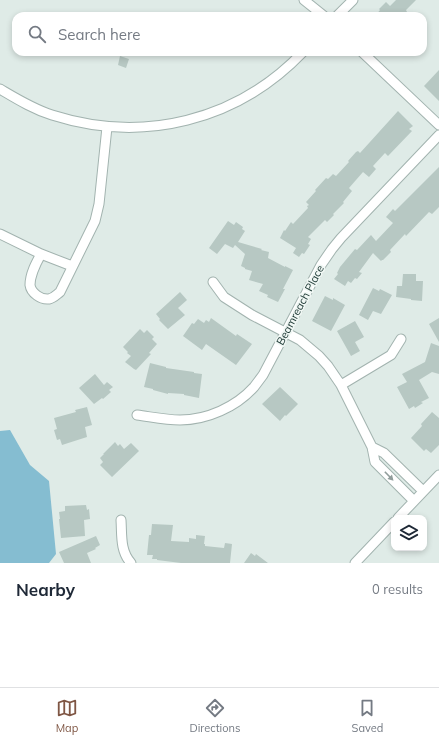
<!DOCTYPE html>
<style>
body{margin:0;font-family:Mulish,sans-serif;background:#f6f6f7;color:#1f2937}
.controls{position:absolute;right:12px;bottom:12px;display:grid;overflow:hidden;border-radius:8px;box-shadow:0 2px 6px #0003}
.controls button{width:36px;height:36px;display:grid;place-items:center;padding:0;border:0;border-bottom:1px solid #e0e1e3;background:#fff;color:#1f2937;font:20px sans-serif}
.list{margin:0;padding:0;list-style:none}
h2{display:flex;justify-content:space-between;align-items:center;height:52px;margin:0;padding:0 16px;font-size:17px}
h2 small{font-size:13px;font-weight:400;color:#747a83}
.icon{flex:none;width:22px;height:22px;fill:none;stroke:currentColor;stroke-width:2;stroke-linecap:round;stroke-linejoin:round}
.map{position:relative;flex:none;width:439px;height:563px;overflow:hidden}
.search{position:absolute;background:#fff;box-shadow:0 2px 6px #0003;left:12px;right:12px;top:12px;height:44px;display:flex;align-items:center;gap:10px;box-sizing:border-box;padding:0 14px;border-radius:12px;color:#747a83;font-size:15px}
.sheet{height:124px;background:#fff}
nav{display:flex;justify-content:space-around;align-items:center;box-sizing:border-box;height:56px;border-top:1px solid #e0e1e3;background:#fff;font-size:11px;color:#747a83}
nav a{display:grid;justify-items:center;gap:2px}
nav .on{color:#7f5644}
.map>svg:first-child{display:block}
.water{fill:#85bdd1}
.building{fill:#b7c8c3}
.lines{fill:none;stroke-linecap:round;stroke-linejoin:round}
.minor-casing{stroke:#a2b3af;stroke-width:11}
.minor{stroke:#fff;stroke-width:9}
.oneway{fill:#909d9b}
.labels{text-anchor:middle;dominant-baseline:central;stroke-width:3.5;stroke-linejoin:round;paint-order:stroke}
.street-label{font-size:11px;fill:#203b37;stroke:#f0f7f4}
</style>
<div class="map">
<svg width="439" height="563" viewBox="0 0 439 563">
<rect width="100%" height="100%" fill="#dfebe7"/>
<!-- water -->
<path class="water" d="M 10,430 L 30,465 L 49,481 L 56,554 L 49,563 L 0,563 L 0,431 Z"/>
<!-- building -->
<path class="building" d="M 396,0 L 416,0 L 406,10 L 407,12 L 403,16 L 375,16 L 380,10 L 379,9 L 386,2 L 390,6 Z
M 120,56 L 129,59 L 126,68 L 118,65 Z
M 439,70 L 439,101 L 424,86 Z
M 398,111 L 413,126 L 409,129 L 412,131 L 388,156 L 385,153 L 373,166 L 376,169 L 369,177 L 363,172 L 349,188 L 352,191 L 343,202 L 344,203 L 333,214 L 334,215 L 327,222 L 325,220 L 308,237 L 311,239 L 308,244 L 310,245 L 304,254 L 302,253 L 299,257 L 293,253 L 296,248 L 280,238 L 284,230 L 285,231 L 291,222 L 293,224 L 308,208 L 307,206 L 309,205 L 306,202 L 316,191 L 315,190 L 326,178 L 328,179 L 333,174 L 336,176 L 349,162 L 348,161 L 356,152 L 358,151 L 360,153 Z
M 439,167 L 439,207 L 432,214 L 429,212 L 406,236 L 405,234 L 390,250 L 391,252 L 383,260 L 382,260 L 381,261 L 373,253 L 359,272 L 362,273 L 357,279 L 355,278 L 351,283 L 348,281 L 345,286 L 334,279 L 338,274 L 337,273 L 340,267 L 355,249 L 357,250 L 371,235 L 376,241 L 393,223 L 386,217 L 393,209 L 395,211 Z
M 228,221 L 234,225 L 236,222 L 243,227 L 242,229 L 245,231 L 238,242 L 262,249 L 261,250 L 269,252 L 268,258 L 285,267 L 285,266 L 293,270 L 283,289 L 285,289 L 278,302 L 267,297 L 268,295 L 259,291 L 263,284 L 249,280 L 252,271 L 245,269 L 245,268 L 241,266 L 245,254 L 235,245 L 233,248 L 225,244 L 217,254 L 209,248 Z
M 403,274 L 416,274 L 416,281 L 423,281 L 422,301 L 411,300 L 411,299 L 396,297 L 397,286 L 402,286 Z
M 373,288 L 379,291 L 380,289 L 392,295 L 381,314 L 373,311 L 368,320 L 359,315 Z
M 180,292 L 187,300 L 178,308 L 185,315 L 168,329 L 159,320 L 160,319 L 156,314 Z
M 325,296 L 333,300 L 333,298 L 345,305 L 331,331 L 312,321 Z
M 211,318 L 236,336 L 237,334 L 252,344 L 236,365 L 206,344 L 202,350 L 183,336 L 192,323 L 194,324 L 198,319 L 204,323 L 206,320 L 209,322 Z
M 439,318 L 439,342 L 429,324 Z
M 355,321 L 364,337 L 355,342 L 360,351 L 351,356 L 337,331 Z
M 140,329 L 144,333 L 147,330 L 154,337 L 152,339 L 157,344 L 149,353 L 151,354 L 136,370 L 134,369 L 125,362 L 131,356 L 127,353 L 128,352 L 123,347 Z
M 431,343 L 439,346 L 439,374 L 432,372 L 419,380 L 429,398 L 421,402 L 423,403 L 415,408 L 414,406 L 409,409 L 397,387 L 407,382 L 402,374 L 425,362 Z
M 150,363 L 166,367 L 166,368 L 194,372 L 194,373 L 202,374 L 199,398 L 184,395 L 184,394 L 168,393 L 168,394 L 153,390 L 153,389 L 144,387 Z
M 95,374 L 104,385 L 107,382 L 113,387 L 109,390 L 111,392 L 103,399 L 102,398 L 94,404 L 79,388 Z
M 280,387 L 298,404 L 286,416 L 285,415 L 280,421 L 262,404 Z
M 87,407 L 92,425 L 85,427 L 87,437 L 62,445 L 60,439 L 57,440 L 54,430 L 57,429 L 54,418 L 76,412 L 75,410 Z
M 432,412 L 439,418 L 439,445 L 431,453 L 426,449 L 424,451 L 411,438 L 422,426 L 421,424 Z
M 115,442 L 118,446 L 120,444 L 124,449 L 131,443 L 139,451 L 112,477 L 100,465 L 103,462 L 100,458 L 104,454 L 103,454 Z
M 86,505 L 87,510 L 89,509 L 90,519 L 84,520 L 85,536 L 61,538 L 59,519 L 60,519 L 59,512 L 65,511 L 65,506 Z
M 152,524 L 173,525 L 171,541 L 189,542 L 189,538 L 196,539 L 196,535 L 205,536 L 204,544 L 205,544 L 205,546 L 224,548 L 225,543 L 232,544 L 230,563 L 181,563 L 157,560 L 157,559 L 152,559 L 153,555 L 147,555 L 149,535 L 151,535 Z
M 96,536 L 100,545 L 95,548 L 96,549 L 87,553 L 91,563 L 64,563 L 59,552 Z
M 251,553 L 255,556 L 256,554 L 268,563 L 244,563 Z"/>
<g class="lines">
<!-- minor casing -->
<g class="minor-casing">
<path id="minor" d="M 304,0 L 324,16
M 337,16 L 353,0
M 362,52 L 439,125
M 0,89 C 17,99 33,109 52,115 C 143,144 237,121 303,52
M 0,234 L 41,254 L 72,266
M 41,254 C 36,263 30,274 30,285 C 31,293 41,300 49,299 C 54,298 56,295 60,292 L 95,221 L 99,204 L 107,127
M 213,282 L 224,297 L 252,315 L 300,340 L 319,356 L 328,366 L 341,385 L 372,447 L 375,462 L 414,501
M 341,385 L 391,355 L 401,339
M 137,415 C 152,417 166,420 180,420 C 207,420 236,407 254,387 C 257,383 260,379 263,375 L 321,265 L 332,249 L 341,238 L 439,135
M 372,447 L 384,453 L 423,491
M 398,518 L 439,475
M 121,520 C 122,535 120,551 131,563
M 355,563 L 394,522"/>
</g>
<!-- minor -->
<use href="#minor" class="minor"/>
</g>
<!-- one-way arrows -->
<defs><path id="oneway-solid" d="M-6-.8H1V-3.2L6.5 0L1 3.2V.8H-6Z"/></defs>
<use class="oneway" href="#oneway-solid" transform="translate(389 476) rotate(46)"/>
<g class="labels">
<!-- street labels -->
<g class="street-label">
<text transform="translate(300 305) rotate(-62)">Beamreach Place</text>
</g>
</g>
</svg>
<div class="controls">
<button><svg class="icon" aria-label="layers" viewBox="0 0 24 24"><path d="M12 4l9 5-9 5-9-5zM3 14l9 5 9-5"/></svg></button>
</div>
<div class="search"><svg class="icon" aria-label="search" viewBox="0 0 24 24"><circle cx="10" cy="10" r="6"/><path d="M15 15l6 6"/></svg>Search here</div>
</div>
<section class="sheet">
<h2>Nearby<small>0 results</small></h2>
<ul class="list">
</ul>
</section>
<nav>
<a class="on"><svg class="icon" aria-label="map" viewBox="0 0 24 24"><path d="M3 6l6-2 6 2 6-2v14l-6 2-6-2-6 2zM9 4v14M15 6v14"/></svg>Map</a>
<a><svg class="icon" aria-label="directions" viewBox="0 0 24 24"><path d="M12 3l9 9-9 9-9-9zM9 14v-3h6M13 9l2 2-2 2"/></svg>Directions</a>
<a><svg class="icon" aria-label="saved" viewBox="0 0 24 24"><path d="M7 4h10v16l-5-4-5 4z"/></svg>Saved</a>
</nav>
